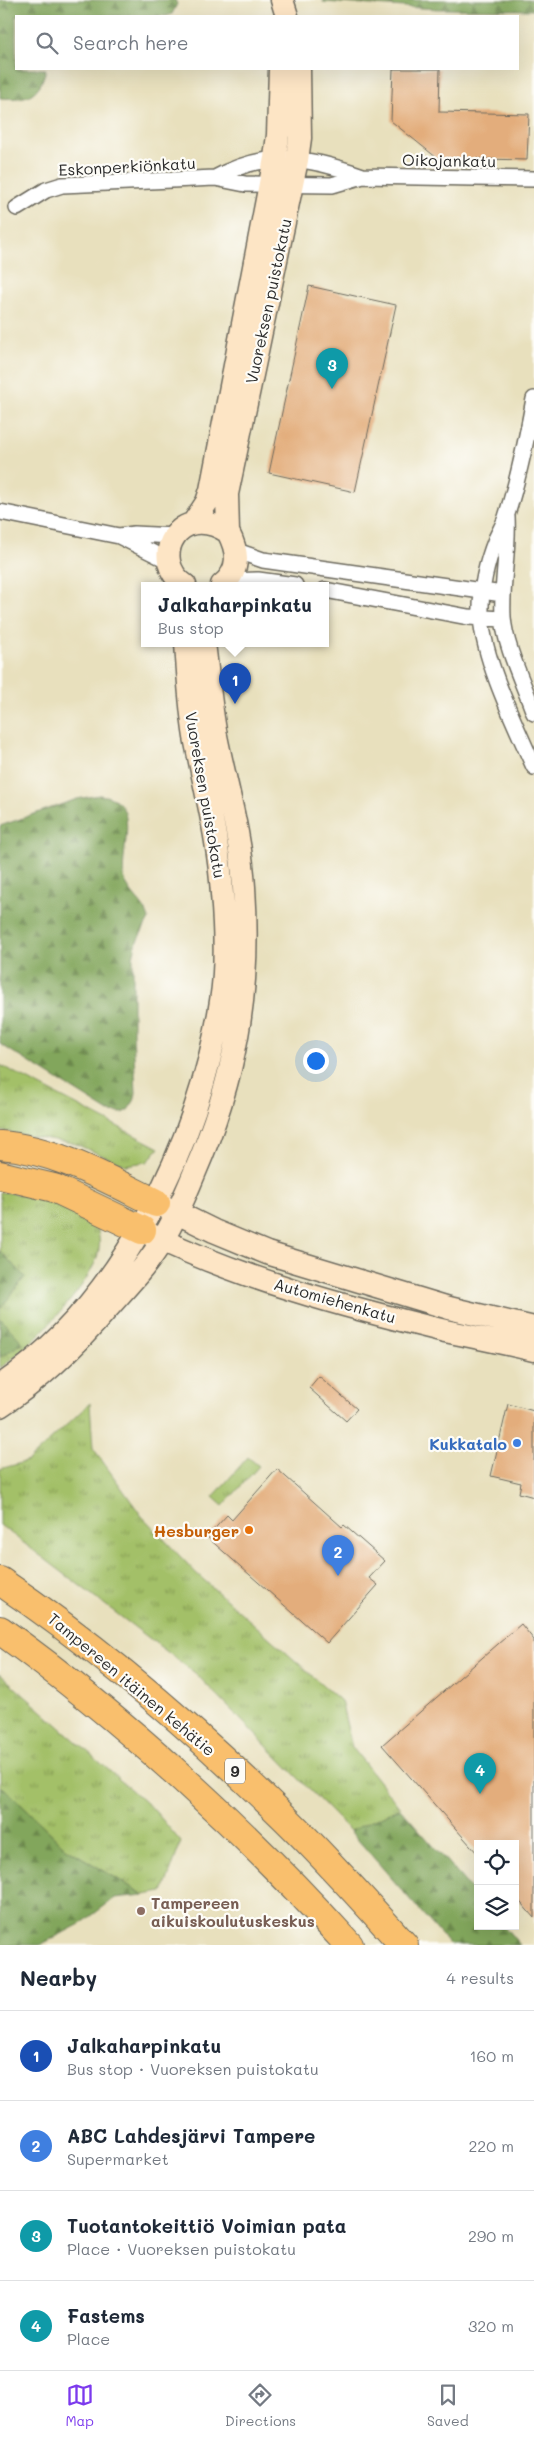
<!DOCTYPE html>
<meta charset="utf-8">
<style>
body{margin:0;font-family:Mali,sans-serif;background:#f2f2f3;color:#1f2937}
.controls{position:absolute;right:15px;bottom:15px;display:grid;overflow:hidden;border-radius:0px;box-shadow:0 5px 20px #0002}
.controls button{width:45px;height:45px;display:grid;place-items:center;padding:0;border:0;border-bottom:1px solid #e0e1e3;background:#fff;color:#1f2937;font:25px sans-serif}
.you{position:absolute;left:315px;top:1060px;width:18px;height:18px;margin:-12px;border:4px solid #fff;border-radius:50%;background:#1a73e8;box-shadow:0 0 0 8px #1a73e833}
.badge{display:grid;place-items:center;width:32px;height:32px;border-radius:50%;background:#7c3aed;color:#fff;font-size:16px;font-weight:700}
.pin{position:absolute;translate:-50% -41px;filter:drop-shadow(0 1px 2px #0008)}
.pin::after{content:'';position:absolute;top:26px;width:18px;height:15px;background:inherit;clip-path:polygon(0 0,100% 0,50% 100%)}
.popup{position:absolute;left:141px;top:582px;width:188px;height:65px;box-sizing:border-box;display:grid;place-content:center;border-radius:0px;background:#fff;filter:drop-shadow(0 1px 4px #0005);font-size:16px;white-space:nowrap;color:#747a83}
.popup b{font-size:19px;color:#1f2937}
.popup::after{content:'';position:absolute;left:50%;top:100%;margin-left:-10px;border:10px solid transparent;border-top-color:#fff}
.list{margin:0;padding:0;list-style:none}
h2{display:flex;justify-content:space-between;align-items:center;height:65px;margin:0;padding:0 20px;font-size:21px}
h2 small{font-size:16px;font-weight:400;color:#747a83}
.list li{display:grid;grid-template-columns:32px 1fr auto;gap:15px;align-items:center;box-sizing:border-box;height:90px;padding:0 20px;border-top:1px solid #e0e1e3}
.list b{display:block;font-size:19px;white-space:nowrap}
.list p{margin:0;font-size:16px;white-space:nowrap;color:#747a83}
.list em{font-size:16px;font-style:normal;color:#747a83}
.icon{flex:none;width:28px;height:28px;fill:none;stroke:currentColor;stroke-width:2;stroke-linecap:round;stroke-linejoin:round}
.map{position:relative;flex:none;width:534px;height:1945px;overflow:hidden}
.search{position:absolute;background:#fff;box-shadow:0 5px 20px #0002;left:15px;right:15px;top:15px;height:55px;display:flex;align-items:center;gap:12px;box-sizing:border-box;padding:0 18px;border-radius:0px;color:#747a83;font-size:19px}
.sheet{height:425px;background:#fff}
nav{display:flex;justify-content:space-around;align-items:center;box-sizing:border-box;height:70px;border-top:1px solid #e0e1e3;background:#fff;font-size:14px;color:#747a83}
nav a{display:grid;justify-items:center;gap:2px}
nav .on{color:#7c3aed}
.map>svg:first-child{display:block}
.grass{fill:url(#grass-tufts);stroke:#677649}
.forest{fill:url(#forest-firs);stroke:#566844}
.building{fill:#e3ad7b}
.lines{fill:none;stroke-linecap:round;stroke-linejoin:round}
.minor-casing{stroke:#6d6a5e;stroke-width:18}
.secondary-casing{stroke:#6d6a5e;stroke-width:25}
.motorway-casing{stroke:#6d6a5e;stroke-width:30}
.minor{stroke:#fff;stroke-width:15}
.secondary{stroke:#fde5c5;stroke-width:22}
.motorway{stroke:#f9bf6d;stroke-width:28}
.shop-dot{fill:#3f7fe0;stroke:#fdfcf7;stroke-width:2}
.food-dot{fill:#e8710a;stroke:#fdfcf7;stroke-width:2}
.education-dot{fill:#8d6e63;stroke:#fdfcf7;stroke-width:2}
.labels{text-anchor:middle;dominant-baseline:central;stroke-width:4.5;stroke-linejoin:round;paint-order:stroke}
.shield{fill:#fdfcf7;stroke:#6a6a68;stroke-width:1}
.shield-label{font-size:15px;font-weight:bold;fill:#2b2b2b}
.street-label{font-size:16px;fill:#2b2b2b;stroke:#fdfcf7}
.shop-label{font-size:16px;font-weight:bold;fill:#366cbe;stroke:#fdfcf7;text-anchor:end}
.food-label{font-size:16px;font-weight:bold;fill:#c56008;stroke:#fdfcf7;text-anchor:end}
.education-label{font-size:16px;font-weight:bold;fill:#785e54;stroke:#fdfcf7;text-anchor:start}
</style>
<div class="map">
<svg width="534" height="1945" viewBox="0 0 534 1945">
<defs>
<pattern id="grass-tufts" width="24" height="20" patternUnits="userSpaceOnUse" patternTransform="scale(1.25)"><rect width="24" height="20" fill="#a3c067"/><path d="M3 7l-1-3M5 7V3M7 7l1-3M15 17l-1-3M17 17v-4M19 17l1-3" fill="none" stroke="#859c55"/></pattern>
<pattern id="forest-firs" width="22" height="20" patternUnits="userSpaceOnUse" patternTransform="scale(1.25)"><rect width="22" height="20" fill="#82a65c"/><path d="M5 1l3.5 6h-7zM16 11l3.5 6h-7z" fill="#6b874c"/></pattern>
</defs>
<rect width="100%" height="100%" fill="#fdfcf7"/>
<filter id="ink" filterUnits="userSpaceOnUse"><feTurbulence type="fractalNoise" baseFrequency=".02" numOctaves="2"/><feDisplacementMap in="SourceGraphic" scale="10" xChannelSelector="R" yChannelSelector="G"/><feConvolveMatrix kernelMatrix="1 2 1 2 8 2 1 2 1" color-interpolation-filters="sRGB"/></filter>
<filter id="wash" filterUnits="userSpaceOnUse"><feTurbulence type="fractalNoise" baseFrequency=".0096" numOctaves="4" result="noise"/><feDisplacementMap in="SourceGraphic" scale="20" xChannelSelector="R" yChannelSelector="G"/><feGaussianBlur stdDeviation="1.12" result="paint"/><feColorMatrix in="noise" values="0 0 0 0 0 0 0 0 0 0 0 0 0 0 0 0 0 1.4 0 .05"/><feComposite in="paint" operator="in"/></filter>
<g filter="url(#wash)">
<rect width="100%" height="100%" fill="#e8e0bd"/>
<!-- grass -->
<path class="grass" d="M 0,1065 L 159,1148 L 147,1162 L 125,1165 L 73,1143 L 0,1131 Z
M 0,1192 C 41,1195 65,1206 98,1230 C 99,1236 100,1243 99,1249 C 95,1283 28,1349 0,1368 Z
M 90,1403 L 93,1448 L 141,1515 L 196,1573 L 341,1701 L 352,1747 L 400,1808 L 350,1831 L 195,1673 L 0,1525 L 0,1469 L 28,1461 Z
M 248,1457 L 259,1466 L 223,1506 L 213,1497 Z
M 0,1674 L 155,1811 L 181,1842 L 163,1892 L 144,1895 L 66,1848 L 7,1791 L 0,1788 Z"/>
<!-- forest -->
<path class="forest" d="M 0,0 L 175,0 L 177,4 L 172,14 L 167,16 L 16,16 L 16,69 L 46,69 C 39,96 28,100 0,98 Z
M 323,0 L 534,0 L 534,10 L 438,9 L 323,2 Z
M 99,795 C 146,799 117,853 125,880 C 129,895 146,904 149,919 L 137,941 L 133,957 L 133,1033 L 136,1093 L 134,1101 L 128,1110 L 122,1113 L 109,1112 L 0,1044 L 0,826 L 77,799 Z
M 0,1251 L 25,1277 L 0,1309 Z
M 0,1318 L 23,1343 L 0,1357 Z
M 0,1788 L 7,1791 L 66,1848 L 144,1895 L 115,1898 L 82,1923 L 40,1945 L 0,1945 Z
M 400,1808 L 478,1897 L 478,1926 L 504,1926 L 520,1945 L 450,1945 L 350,1831 Z"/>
<g id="blocks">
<!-- building -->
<path class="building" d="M 393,69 L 440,69 L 439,112 L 529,114 L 527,160 L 437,158 L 391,121 Z
M 309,286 L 396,305 L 355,492 L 269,473 Z
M 319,1376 L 357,1409 L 346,1421 L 309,1388 Z
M 508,1404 L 534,1411 L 534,1497 L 519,1493 L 521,1483 L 491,1476 Z
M 277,1469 L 342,1527 L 344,1525 L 385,1561 L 369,1578 L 378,1585 L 327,1643 L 207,1537 L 227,1515 L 232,1520 Z
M 521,1624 L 534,1640 L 534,1918 L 515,1896 L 515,1844 L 478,1844 L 478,1854 L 382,1745 Z"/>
</g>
</g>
<g filter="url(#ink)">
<use href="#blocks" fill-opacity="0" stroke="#6d6a5e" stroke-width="1"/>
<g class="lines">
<!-- minor casing -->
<g class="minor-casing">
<path id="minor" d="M 215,178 C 268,149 308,157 363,176
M 17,208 L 46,190 L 62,185 L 85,184 L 215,178 L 245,184 L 332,185 L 363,176 L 534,179
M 534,399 C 527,437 519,477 507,514 C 505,523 500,530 496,539 C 486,564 480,590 481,617 C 484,662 516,726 534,767
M 0,512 L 119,536 L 134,534 L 175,536
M 507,517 C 509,550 501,584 503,617 C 505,647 524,684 534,713
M 119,536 L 169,561
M 237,551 L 263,560 L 503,594
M 228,581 L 258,580 L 295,585
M 325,590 L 468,617 L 503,619"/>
</g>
<!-- secondary casing -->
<g class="secondary-casing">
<path id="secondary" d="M 282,0 L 287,16
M 194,522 L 207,502 L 211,490 L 275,158 L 278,135 L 280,69
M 228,532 L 227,494 L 297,160 L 300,138 L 299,69
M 185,585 C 148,560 178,500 228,532 C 238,551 241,570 222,585
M 163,1206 L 214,1231 L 267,1253 L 449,1308 L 534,1328
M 149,1234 C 242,1279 345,1307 445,1331 C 475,1337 504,1343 534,1350
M 0,1386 C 121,1304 200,1143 221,1001 C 227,966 225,929 222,894 C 219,840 205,790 195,737 C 190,706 188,674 186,643
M 0,1406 C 42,1379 75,1347 107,1309 C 126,1287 148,1265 163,1239 C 175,1219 185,1196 194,1174 C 236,1078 251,992 244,887 C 241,835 226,786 216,736 C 210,705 208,674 204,643"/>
</g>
<!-- motorway casing -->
<g class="motorway-casing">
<path id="motorway" d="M 0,1145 C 55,1149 107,1179 156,1203
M 0,1175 L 54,1188 L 142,1230
M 0,1581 C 102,1650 197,1732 285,1818 C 326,1858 365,1902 404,1945
M 0,1630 C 124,1719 247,1832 349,1945"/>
</g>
<!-- minor -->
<use href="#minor" class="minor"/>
<!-- secondary -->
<use href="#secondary" class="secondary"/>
<!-- motorway -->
<use href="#motorway" class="motorway"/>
</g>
</g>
<!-- markers -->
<circle class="shop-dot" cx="517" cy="1443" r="5"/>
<circle class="food-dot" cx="249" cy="1530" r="5"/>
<circle class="education-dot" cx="141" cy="1911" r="5"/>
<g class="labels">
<!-- shield labels -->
<rect class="shield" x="225" y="1758.5" width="20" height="25" rx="4"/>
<g class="shield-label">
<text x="235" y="1771">9</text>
</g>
<!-- street labels -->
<g class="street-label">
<text transform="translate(449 160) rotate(1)">Oikojankatu</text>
<text transform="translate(127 166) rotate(-3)">Eskonperkiönkatu</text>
<text transform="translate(268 301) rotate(-78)">Vuoreksen puistokatu</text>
<text transform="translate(206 795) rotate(80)">Vuoreksen puistokatu</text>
<text transform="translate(335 1300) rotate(16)">Automiehenkatu</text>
<text transform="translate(132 1684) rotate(40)">Tampereen itäinen kehätie</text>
</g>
<!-- shop labels -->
<g class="shop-label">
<text x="507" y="1443">Kukkatalo</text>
</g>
<!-- food labels -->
<g class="food-label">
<text x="239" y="1530">Hesburger</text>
</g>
<!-- education labels -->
<g class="education-label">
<text x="151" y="1902">Tampereen<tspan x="151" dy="18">aikuiskoulutuskeskus</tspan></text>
</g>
</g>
</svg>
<div class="controls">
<button><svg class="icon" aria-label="locate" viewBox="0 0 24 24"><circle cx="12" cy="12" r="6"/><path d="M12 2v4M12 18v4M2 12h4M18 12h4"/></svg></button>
<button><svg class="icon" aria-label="layers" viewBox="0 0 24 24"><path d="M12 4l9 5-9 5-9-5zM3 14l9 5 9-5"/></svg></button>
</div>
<div class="you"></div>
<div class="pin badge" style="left:235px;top:704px;background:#1a4fb4">1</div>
<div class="popup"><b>Jalkaharpinkatu</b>Bus stop</div>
<div class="pin badge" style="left:338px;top:1576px;background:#3f7fe0">2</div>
<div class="pin badge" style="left:332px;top:389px;background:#0f9aa8">3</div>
<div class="pin badge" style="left:480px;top:1794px;background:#0f9aa8">4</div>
<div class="search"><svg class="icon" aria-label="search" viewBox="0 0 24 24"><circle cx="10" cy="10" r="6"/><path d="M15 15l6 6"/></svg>Search here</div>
</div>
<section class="sheet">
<h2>Nearby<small>4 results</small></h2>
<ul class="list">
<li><span class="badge" style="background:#1a4fb4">1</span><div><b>Jalkaharpinkatu</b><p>Bus stop · Vuoreksen puistokatu</p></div><em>160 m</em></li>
<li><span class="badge" style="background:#3f7fe0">2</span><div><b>ABC Lahdesjärvi Tampere</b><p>Supermarket</p></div><em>220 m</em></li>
<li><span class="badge" style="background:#0f9aa8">3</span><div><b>Tuotantokeittiö Voimian pata</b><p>Place · Vuoreksen puistokatu</p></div><em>290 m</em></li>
<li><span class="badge" style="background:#0f9aa8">4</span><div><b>Fastems</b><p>Place</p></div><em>320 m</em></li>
</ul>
</section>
<nav>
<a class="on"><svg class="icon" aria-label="map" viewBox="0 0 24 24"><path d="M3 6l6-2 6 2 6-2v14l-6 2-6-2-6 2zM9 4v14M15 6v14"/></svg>Map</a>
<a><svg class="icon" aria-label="directions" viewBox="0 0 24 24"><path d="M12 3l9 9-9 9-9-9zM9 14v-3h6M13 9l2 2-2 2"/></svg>Directions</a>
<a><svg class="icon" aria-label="saved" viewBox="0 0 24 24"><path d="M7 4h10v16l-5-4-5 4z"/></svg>Saved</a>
</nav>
